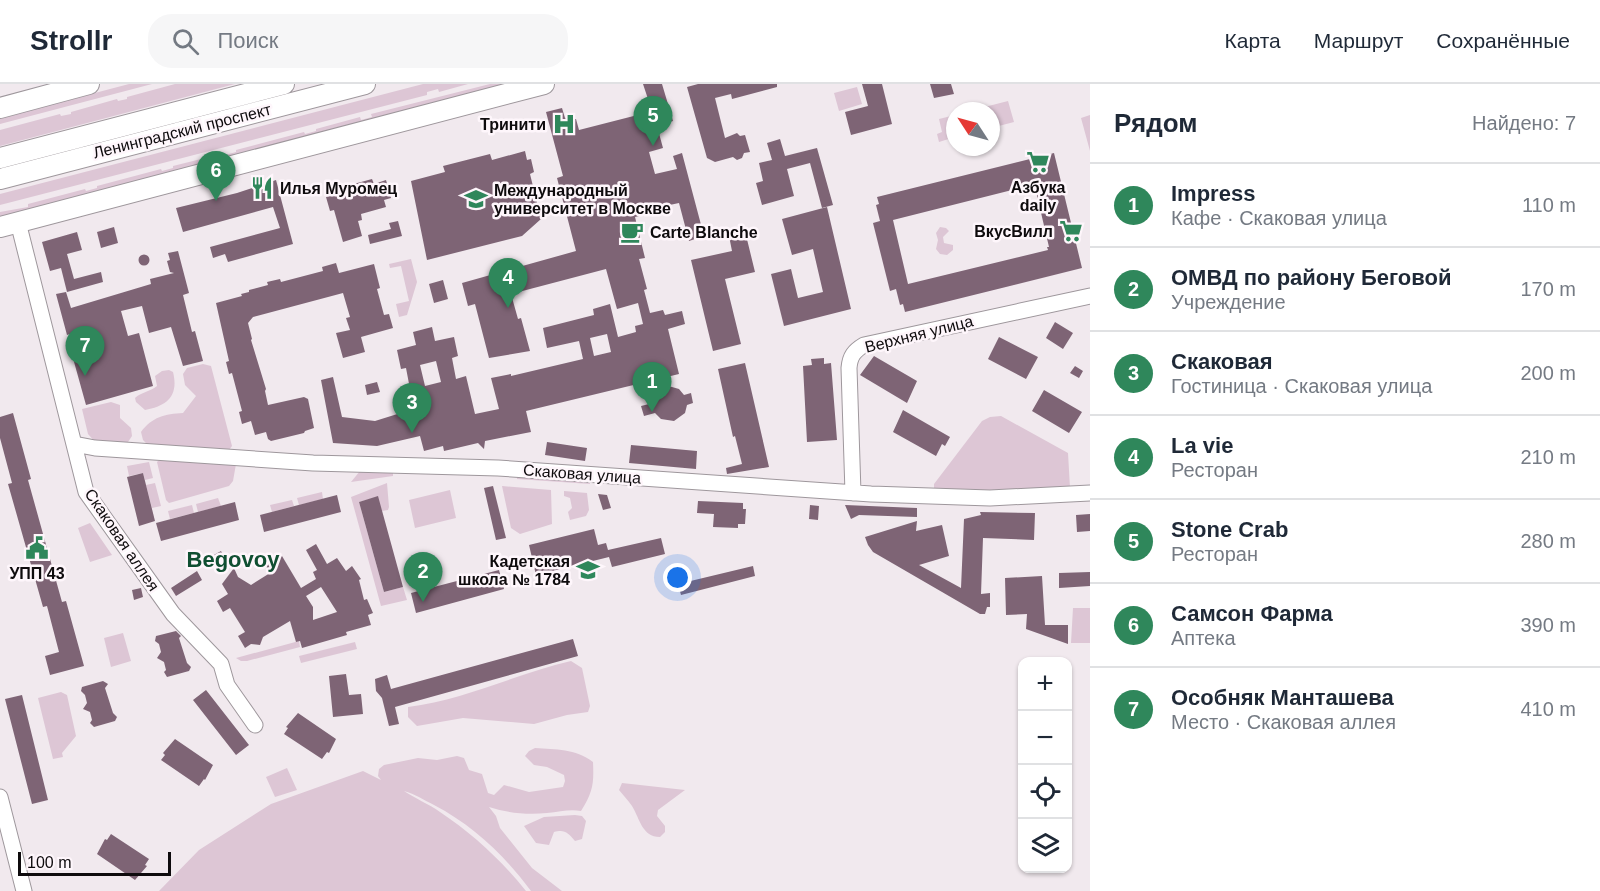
<!DOCTYPE html>
<html lang="ru">
<meta charset="utf-8">
<style>
body{margin:0;font-family:Helvetica,sans-serif;background:#f6f6f7;color:#1f2937}
.controls{position:absolute;right:18px;bottom:18px;display:grid;overflow:hidden;border-radius:12px;box-shadow:0 2px 4px #0004}
.controls button{width:54px;height:54px;display:grid;place-items:center;padding:0;border:0;border-bottom:2px solid #e0e1e3;background:#fff;color:#1f2937;font:30px sans-serif}
.compass{position:absolute;left:946px;top:18px;width:54px;height:54px;border-radius:50%;background:#fff;box-shadow:0 2px 4px #0004;rotate:306deg}
.scale{position:absolute;left:18px;bottom:15px;width:153px;box-sizing:border-box;padding-left:6px;border:3px solid #0e0b0d;border-top:0;font-size:16px;line-height:21px;white-space:nowrap;color:#0e0b0d;-webkit-text-stroke:4px #fef6fb;paint-order:stroke}
.you{position:absolute;left:678px;top:494px;width:21px;height:21px;margin:-15px;border:4px solid #fff;border-radius:50%;background:#1a73e8;box-shadow:0 0 0 9px #1a73e833}
.badge{display:grid;place-items:center;width:39px;height:39px;border-radius:50%;background:#2f875b;color:#fff;font-size:20px;font-weight:700}
.pin{position:absolute;translate:-50% -50px;filter:drop-shadow(0 2px 3px #0008)}
.pin::after{content:'';position:absolute;top:32px;width:21px;height:18px;background:inherit;clip-path:polygon(0 0,100% 0,50% 100%)}
.list{margin:0;padding:0;list-style:none}
h2{display:flex;justify-content:space-between;align-items:center;height:78px;margin:0;padding:0 24px;font-size:26px}
h2 small{font-size:20px;font-weight:400;color:#747a83}
.list li{display:grid;grid-template-columns:39px 1fr auto;gap:18px;align-items:center;box-sizing:border-box;height:84px;padding:0 24px;border-top:2px solid #e0e1e3}
.list b{display:block;font-size:22px;white-space:nowrap}
.list p{margin:0;font-size:20px;white-space:nowrap;color:#747a83}
.list em{font-size:20px;font-style:normal;color:#747a83}
.icon{flex:none;width:33px;height:33px;fill:none;stroke:currentColor;stroke-width:2;stroke-linecap:round;stroke-linejoin:round}
.map{position:relative;flex:none;width:1090px;height:807px;overflow:hidden}
header{display:flex;align-items:center;gap:36px;box-sizing:border-box;height:84px;padding:0 30px;background:#fff;border-bottom:2px solid #e0e1e3}
header strong{font-size:28px}
nav{display:flex;gap:33px;margin-inline-start:auto;font-size:21px}
.search{width:420px;height:54px;background:#f6f6f7;display:flex;align-items:center;gap:15px;box-sizing:border-box;padding:0 21px;border-radius:24px;color:#747a83;font-size:22px}
main{display:flex}
aside{flex:1;background:#fff}
.map>svg:first-child{display:block}
.green{fill:#ddc6d5}
.building{fill:#7e6475;fill-rule:evenodd}
.lines{fill:none;stroke-linecap:round;stroke-linejoin:round}
.minor-casing{stroke:#9e979c;stroke-width:17}
.major-casing{stroke:#9e979c;stroke-width:22}
.minor{stroke:#fff;stroke-width:15}
.major{stroke:#fff;stroke-width:20}
.labels{text-anchor:middle;dominant-baseline:central;stroke-width:5;stroke-linejoin:round;paint-order:stroke}
.poi-label{font-size:16px;font-weight:bold;fill:#0e0b0d;stroke:#fef6fb;text-anchor:end}
.street-label{font-size:16px;fill:#0e0b0d;stroke:#fef6fb}
.district-label{font-size:22px;font-weight:bold;fill:#104f32;stroke:#fef6fb}
</style>
<header>
<strong>Strollr</strong>
<div class="search"><svg class="icon" aria-label="search" viewBox="0 0 24 24"><circle cx="10" cy="10" r="6"/><path d="M15 15l6 6"/></svg>Поиск</div>
<nav><a>Карта</a><a>Маршрут</a><a>Сохранённые</a></nav>
</header>
<main>
<div class="map">
<svg width="1090" height="807" viewBox="0 0 1090 807">
<rect width="100%" height="100%" fill="#f1e9ee"/>
<!-- green -->
<path class="green" d="M 129,0 L 152,0 L 0,40 L 0,34 Z
M 175,0 L 235,0 L 0,62 L 0,46 L 60,30 L 61,32 L 71,30 L 71,28 L 117,15 L 118,17 L 127,15 L 127,13 Z
M 423,0 L 468,0 L 439,8 L 438,5 L 427,8 L 427,11 L 0,121 L 0,110 Z
M 490,0 L 511,0 L 0,133 L 0,128 L 28,123 L 28,120 L 85,105 L 86,107 L 97,104 L 97,102 L 161,85 L 162,87 L 173,84 L 173,82 L 225,69 L 225,71 L 236,68 L 236,66 L 304,48 L 305,50 L 316,47 L 316,45 L 360,33 L 361,36 L 372,33 L 371,30 Z
M 857,3 L 862,20 L 839,27 L 834,9 Z
M 1008,17 L 1014,38 L 991,44 L 991,27 L 969,27 Z
M 955,31 L 955,53 L 939,58 L 937,50 L 942,48 L 939,35 Z
M 1090,31 L 1090,67 L 1081,34 Z
M 940,143 L 946,144 L 949,147 L 943,153 L 944,159 L 953,161 L 953,166 L 947,171 L 940,170 L 936,165 L 938,156 L 936,149 Z
M 411,175 L 417,198 L 407,231 L 399,233 L 396,220 L 409,217 L 401,182 L 390,184 L 389,180 Z
M 203,280 L 211,282 L 232,362 L 229,366 L 149,362 L 143,356 L 141,348 C 152,333 165,330 183,329 L 196,312 L 185,301 L 183,290 L 187,284 Z
M 169,286 L 173,288 C 179,312 167,322 145,326 L 136,318 L 135,314 C 141,308 150,308 157,302 L 155,292 L 162,287 Z
M 111,318 L 120,321 L 120,334 L 131,344 L 132,352 L 126,361 L 96,359 L 88,350 L 82,325 Z
M 1001,332 L 1068,369 L 1070,404 L 934,408 L 934,400 L 982,337 L 990,333 Z
M 159,376 L 236,380 L 233,397 L 229,402 L 169,419 L 166,416 L 157,378 Z
M 149,378 L 153,394 L 145,396 L 143,389 L 129,392 L 127,382 Z
M 360,387 L 393,388 L 393,392 L 351,398 Z
M 517,392 L 590,397 L 590,400 L 517,395 Z
M 155,399 L 161,422 L 152,424 L 146,401 Z
M 387,399 L 389,423 L 388,426 L 382,427 L 377,413 L 359,418 L 384,508 L 403,503 L 407,516 L 381,522 L 351,413 Z
M 502,402 L 551,406 L 552,440 L 520,450 L 511,444 Z
M 450,406 L 456,434 L 415,444 L 409,416 Z
M 564,407 L 587,409 L 589,426 L 586,432 L 570,436 L 568,428 L 572,424 L 570,414 L 564,412 Z
M 322,408 L 323,415 L 299,421 L 297,414 Z
M 218,414 L 221,422 L 198,428 L 196,420 Z
M 292,416 L 294,422 L 272,428 L 270,421 Z
M 192,421 L 194,429 L 170,435 L 168,427 Z
M 90,439 L 112,471 L 90,478 L 78,444 Z
M 1073,524 L 1090,524 L 1090,559 L 1071,559 Z
M 123,549 L 131,577 L 111,583 L 104,554 Z
M 299,557 L 300,563 L 247,577 L 241,577 L 236,574 Z
M 355,558 L 357,565 L 301,579 L 299,572 Z
M 571,577 L 582,584 L 590,622 L 588,628 L 567,631 L 534,640 L 463,634 L 417,642 L 408,633 L 408,623 C 464,616 516,590 571,577 Z
M 61,608 L 67,611 L 76,652 L 62,669 L 63,673 L 53,675 L 38,614 Z
M 535,664 C 556,666 575,664 593,678 C 594,700 593,708 581,727 C 569,725 560,728 547,729 C 527,731 508,729 489,723 L 496,732 L 500,744 L 532,784 L 562,807 L 531,807 C 504,771 474,742 434,721 C 424,716 415,710 404,707 C 414,714 429,720 440,728 C 473,750 501,776 526,807 L 159,807 L 199,766 L 271,720 L 363,687 L 381,696 L 378,692 L 379,685 L 384,681 L 418,674 L 437,676 L 457,672 L 464,674 L 469,686 L 482,690 L 488,709 L 494,711 L 504,701 L 529,708 L 563,703 L 565,697 L 564,691 L 547,683 L 534,681 L 525,672 L 529,667 Z
M 287,684 L 297,706 L 275,713 L 266,693 Z
M 622,699 L 685,706 L 658,726 L 657,732 L 665,742 L 665,748 L 660,753 C 642,753 640,735 632,722 C 628,716 623,711 619,706 Z
M 575,731 L 582,732 L 586,737 L 582,755 L 575,757 C 568,749 565,745 554,748 L 549,761 L 536,759 L 524,742 L 544,733 Z"/>
<!-- building -->
<path class="building" d="M 643,0 L 662,0 L 673,37 L 657,42 L 663,64 L 649,68 L 655,90 L 677,85 L 673,72 L 682,69 L 704,152 L 689,157 L 679,119 L 646,126 L 647,130 L 635,133 L 645,174 L 639,175 L 647,205 L 644,206 L 650,229 L 663,226 L 665,231 L 682,227 L 685,240 L 668,245 L 679,290 L 526,327 L 531,348 L 485,357 L 484,365 L 478,359 L 444,367 L 443,362 L 424,367 L 420,352 L 377,362 L 333,359 L 321,296 L 333,293 L 342,333 L 375,337 L 407,327 L 403,307 L 410,305 L 406,284 L 401,285 L 397,266 L 416,261 L 413,248 L 432,243 L 435,257 L 454,253 L 458,272 L 452,274 L 456,295 L 466,292 L 475,330 L 499,325 L 491,294 L 511,290 L 511,292 L 583,275 L 579,257 L 547,264 L 543,244 L 594,231 L 593,225 L 610,220 L 618,253 L 636,248 L 635,242 L 643,240 L 638,219 L 617,225 L 606,185 L 511,210 L 518,235 L 521,234 L 530,267 L 489,274 L 475,220 L 468,222 L 462,199 L 576,167 L 557,94 L 563,92 L 546,28 L 562,24 L 565,34 L 570,32 L 573,35 L 576,35 L 579,46 L 661,25 L 648,15 ZM 607,250 L 611,268 L 594,272 L 590,254 ZM 436,277 L 441,298 L 425,302 L 420,281 Z
M 698,0 L 777,0 L 777,3 L 732,15 L 731,10 L 715,14 L 725,54 L 737,49 L 740,52 L 745,51 L 750,68 L 744,69 L 742,74 L 737,76 L 733,73 L 715,78 L 707,74 L 687,3 Z
M 862,0 L 882,0 L 892,40 L 851,51 L 845,28 L 868,22 Z
M 930,0 L 951,0 L 954,10 L 934,14 Z
M 780,55 L 785,72 L 817,64 L 833,121 L 822,124 L 810,79 L 787,85 L 794,112 L 762,121 L 756,99 L 763,97 L 759,79 L 772,76 L 767,59 Z
M 525,67 L 527,76 L 531,75 L 534,88 L 530,90 L 541,135 L 522,152 L 427,176 L 411,97 L 445,88 L 443,82 L 490,70 L 492,76 Z
M 1054,69 L 1082,184 L 905,228 L 903,220 L 900,221 L 896,205 L 890,207 L 873,139 L 880,137 L 876,121 L 879,120 L 877,113 ZM 1032,101 L 1033,104 L 1035,103 L 1049,163 L 1047,163 L 1048,166 L 908,200 L 893,136 Z
M 372,95 L 374,100 L 386,96 L 391,114 L 384,116 L 386,123 L 361,130 L 362,136 L 358,137 L 362,152 L 343,158 L 334,126 L 330,127 L 326,113 L 351,106 L 350,101 Z
M 276,96 L 293,160 L 228,178 L 225,170 L 213,174 L 210,163 L 280,144 L 273,123 L 183,148 L 176,124 L 237,109 Z
M 827,123 L 851,225 L 784,242 L 771,190 L 791,185 L 798,214 L 823,208 L 813,165 L 792,171 L 782,135 Z
M 398,137 L 402,152 L 370,160 L 368,151 L 391,145 L 389,139 Z
M 114,143 L 118,159 L 101,164 L 97,148 Z
M 744,143 L 755,188 L 725,195 L 741,260 L 713,267 L 691,176 L 732,167 L 728,147 Z
M 77,148 L 82,166 L 67,170 L 74,195 L 101,188 L 103,198 L 67,208 L 61,184 L 50,187 L 42,158 Z
M 178,167 L 189,209 L 183,211 L 192,248 L 195,247 L 203,277 L 183,282 L 171,243 L 149,249 L 142,222 L 121,227 L 128,252 L 139,249 L 153,302 L 86,321 L 71,267 L 85,264 L 80,247 L 67,251 L 56,210 L 66,208 L 71,224 L 151,200 L 150,195 L 174,189 L 170,188 L 167,177 L 170,176 L 168,169 Z
M138.5 176a5.5 5.5 0 1 1 11 0a5.5 5.5 0 1 1-11 0Z
M 336,179 L 339,189 L 374,180 L 380,204 L 377,205 L 384,231 L 389,230 L 393,244 L 361,253 L 365,268 L 343,274 L 336,249 L 350,246 L 346,234 L 350,233 L 343,209 L 253,233 L 248,239 L 252,255 L 251,256 L 266,305 L 265,307 L 268,321 L 304,313 L 308,315 L 314,344 L 305,347 L 304,349 L 271,357 L 268,355 L 266,348 L 255,351 L 251,337 L 242,340 L 239,328 L 242,327 L 232,289 L 229,290 L 226,278 L 229,277 L 216,219 L 242,212 L 241,210 L 249,208 L 249,206 L 268,201 L 267,198 L 280,195 L 281,198 L 323,187 L 322,183 Z
M 443,196 L 448,215 L 434,219 L 429,200 Z
M 1055,238 L 1073,249 L 1063,265 L 1046,254 Z
M 999,253 L 1038,273 L 1026,295 L 988,275 Z
M 874,272 L 917,297 L 907,319 L 860,291 Z
M 824,274 L 824,280 L 831,279 L 837,356 L 807,358 L 803,282 L 812,281 L 811,275 Z
M 745,279 L 769,383 L 727,390 L 726,384 L 742,380 L 735,352 L 733,353 L 718,285 Z
M 1075,282 L 1083,287 L 1079,294 L 1070,289 Z
M 377,298 L 380,308 L 367,311 L 365,301 Z
M 665,301 L 679,305 L 684,311 L 691,309 L 693,319 L 687,321 L 685,329 L 674,337 L 661,335 L 655,329 L 644,332 L 641,322 L 653,319 L 656,311 Z
M 1044,306 L 1082,328 L 1069,349 L 1032,327 Z
M 903,326 L 950,353 L 945,362 L 942,360 L 936,372 L 893,348 Z
M 13,329 L 31,395 L 28,396 L 62,518 L 66,517 L 84,582 L 50,591 L 45,572 L 59,568 L 47,522 L 43,523 L 8,400 L 12,399 L 0,354 L 0,333 Z
M 547,358 L 587,364 L 585,377 L 545,371 Z
M 631,361 L 697,367 L 696,385 L 629,379 Z
M 143,389 L 155,437 L 139,442 L 127,393 Z
M 493,402 L 506,454 L 496,456 L 484,404 Z
M 598,410 L 607,411 L 611,424 L 603,426 Z
M 337,411 L 341,428 L 264,448 L 260,431 Z
M 378,412 L 403,503 L 384,508 L 359,418 Z
M 698,417 L 743,419 L 743,425 L 746,425 L 745,440 L 738,440 L 738,444 L 713,443 L 714,430 L 697,429 Z
M 235,418 L 239,436 L 161,457 L 156,439 Z
M 810,421 L 819,422 L 818,436 L 809,435 Z
M 845,421 L 917,424 L 917,433 L 859,431 L 851,435 Z
M 980,428 L 1035,429 L 1034,456 L 983,454 L 981,510 L 990,509 L 990,523 L 987,523 L 985,530 L 980,530 L 873,468 L 868,461 L 865,453 L 917,437 L 916,447 L 942,441 L 949,472 L 919,481 L 961,504 L 964,435 L 981,431 Z
M 1090,430 L 1090,447 L 1077,448 L 1076,431 Z
M 594,445 L 598,461 L 606,459 L 608,466 L 661,454 L 665,470 L 612,483 L 609,473 L 536,491 L 529,461 Z
M 316,460 L 327,480 L 337,474 L 346,487 L 352,482 L 361,495 L 359,496 L 364,516 L 367,515 L 373,529 L 368,531 L 371,541 L 346,548 L 347,551 L 302,564 L 300,557 L 296,558 L 290,537 L 263,553 L 260,561 L 251,560 L 245,564 L 238,552 L 245,548 L 230,524 L 223,528 L 217,517 L 228,510 L 222,500 L 234,484 L 238,493 L 251,501 L 270,489 L 266,482 L 282,472 L 301,504 L 316,495 L 313,488 L 317,486 L 306,466 ZM 321,503 L 337,528 L 313,536 L 313,523 L 306,512 Z
M 221,467 L 224,473 L 209,482 L 205,476 Z
M 753,482 L 755,492 L 681,511 L 678,500 Z
M 499,486 L 504,505 L 416,529 L 411,509 Z
M 197,487 L 202,496 L 176,512 L 171,504 Z
M 1090,488 L 1090,502 L 1059,504 L 1059,489 Z
M 1042,492 L 1045,541 L 1068,541 L 1068,560 L 1026,545 L 1027,530 L 1006,531 L 1005,494 Z
M 141,504 L 143,513 L 134,516 L 132,506 Z
M 176,547 L 181,552 L 179,554 L 187,579 L 191,583 L 189,587 L 167,593 L 164,588 L 166,586 L 164,578 L 157,574 L 161,568 L 159,560 L 155,557 L 156,552 Z
M 573,555 L 578,572 L 395,623 L 399,640 L 389,642 L 382,614 L 376,607 L 375,595 L 387,591 L 391,605 Z
M 346,590 L 349,611 L 361,610 L 363,630 L 333,633 L 329,592 Z
M 103,597 L 108,600 L 105,604 L 113,629 L 117,633 L 115,637 L 94,643 L 90,639 L 92,636 L 90,628 L 83,625 L 87,619 L 85,611 L 81,607 L 82,603 Z
M 206,606 L 249,661 L 236,671 L 193,616 Z
M 22,611 L 48,716 L 32,720 L 5,615 Z
M 298,629 L 336,655 L 329,669 L 327,668 L 322,675 L 284,650 L 288,644 L 286,643 Z
M 175,655 L 213,681 L 205,696 L 204,695 L 199,702 L 161,676 L 165,671 L 163,669 Z
M 111,750 L 149,775 L 145,781 L 147,782 L 135,796 L 97,770 L 105,755 L 107,756 Z"/>
<g class="lines">
<!-- minor casing -->
<g class="minor-casing">
<path id="minor" d="M 18,138 L 86,408 L 173,530 L 221,580 L 227,601 L 255,641
M 74,360 L 95,364 L 313,379 L 498,384 L 871,410 L 990,414 L 1090,409
M 853,409 L 849,284 C 850,272 854,267 864,261 L 1090,212
M 0,713 L 24,807"/>
</g>
<!-- major casing -->
<g class="major-casing">
<path id="major" d="M 0,24 L 89,0
M 0,74 L 284,0
M 0,95 L 365,0
M 0,143 L 544,0"/>
</g>
<!-- minor -->
<use href="#minor" class="minor"/>
<!-- major -->
<use href="#major" class="major"/>
</g>
<!-- icons -->
<defs>
<g id="hospital-bare" transform="scale(1.8)"><path d="M-5-5h3v3.5h4V-5h3V5h-3V1.5h-4V5h-3Z" fill="#2f875b" stroke="#fef6fb" stroke-width="2.5" paint-order="stroke"/></g>
<g id="supermarket-bare" transform="scale(1.8)"><path d="M-6-5.5h2.5l.6 2H6L4.5 2H-2.5L-4.4-4H-6ZM-1.5 3.2a1.3 1.3 0 1 0 .1 0ZM3 3.2a1.3 1.3 0 1 0 .1 0Z" fill="#2f875b" stroke="#fef6fb" stroke-width="2.5" paint-order="stroke"/></g>
<g id="restaurant-bare" transform="scale(1.8)"><path d="M-5-6h1v4h1v-4h1v4h1v-4h1v5L-1.5 .5V6h-2V.5L-5-1ZM5-6V6H3V1.5H1.5Q1.5-4 5-6Z" fill="#2f875b" stroke="#fef6fb" stroke-width="2.5" paint-order="stroke"/></g>
<g id="university-bare" transform="scale(1.8)"><path d="M0-5L7-2L0 1L-7-2ZM-4 1L0 2.5L4 1V4Q0 6-4 4Z" fill="#2f875b" stroke="#fef6fb" stroke-width="2.5" paint-order="stroke"/></g>
<g id="cafe-bare" transform="scale(1.8)"><path d="M-5.5-4.5H6V0H3Q3 3.5 0 3.5H-2.5Q-5.5 3.5-5.5 0ZM3-3.2v2h1.7v-2ZM-6 4.5H4V6H-6Z" fill="#2f875b" stroke="#fef6fb" stroke-width="2.5" paint-order="stroke"/></g>
<g id="civic-bare" transform="scale(1.8)"><path d="M-.6-6.5H3V-4.5H.6V-3L4-1V1h2V6H-6V1h2V-1L-.6-3ZM-1.2 2.5V6h2.4V2.5Z" fill="#2f875b" stroke="#fef6fb" stroke-width="2.5" paint-order="stroke"/></g>
<g id="school-bare" transform="scale(1.8)"><path d="M0-5L7-2L0 1L-7-2ZM-4 1L0 2.5L4 1V4Q0 6-4 4Z" fill="#2f875b" stroke="#fef6fb" stroke-width="2.5" paint-order="stroke"/></g>
</defs>
<g fill-rule="evenodd">
<use href="#hospital-bare" x="564" y="40"/>
<use href="#supermarket-bare" x="1038" y="78"/>
<use href="#restaurant-bare" x="262" y="104"/>
<use href="#university-bare" x="476" y="115"/>
<use href="#supermarket-bare" x="1071" y="147"/>
<use href="#cafe-bare" x="632" y="148"/>
<use href="#civic-bare" x="37" y="464"/>
<use href="#school-bare" x="588" y="486"/>
</g>
<g class="labels">
<!-- poi labels -->
<g class="poi-label">
<text x="546" y="40">Тринити</text>
<text x="1038" y="103" text-anchor="middle">Азбука<tspan x="1038" dy="18">daily</tspan></text>
<text x="280" y="104" text-anchor="start">Илья Муромец</text>
<text x="494" y="106" text-anchor="start">Международный<tspan x="494" dy="18">университет в Москве</tspan></text>
<text x="1053" y="147">ВкусВилл</text>
<text x="650" y="148" text-anchor="start">Carte Blanche</text>
<text x="570" y="477">Кадетская<tspan x="570" dy="18">школа № 1784</tspan></text>
<text x="37" y="489" text-anchor="middle">УПП 43</text>
</g>
<!-- street labels -->
<g class="street-label">
<text transform="translate(182 47) rotate(-14)">Ленинградский проспект</text>
<text transform="translate(919 250) rotate(-14)">Верхняя улица</text>
<text transform="translate(582 390) rotate(4)">Скаковая улица</text>
<text transform="translate(122 456) rotate(56)">Скаковая аллея</text>
</g>
<!-- district labels -->
<g class="district-label">
<text x="233" y="475">Begovoy</text>
</g>
</g>
</svg>
<div class="controls">
<button>+</button>
<button>−</button>
<button><svg class="icon" aria-label="locate" viewBox="0 0 24 24"><circle cx="12" cy="12" r="6"/><path d="M12 2v4M12 18v4M2 12h4M18 12h4"/></svg></button>
<button><svg class="icon" aria-label="layers" viewBox="0 0 24 24"><path d="M12 4l9 5-9 5-9-5zM3 14l9 5 9-5"/></svg></button>
</div>
<svg class="compass" viewBox="-18 -18 36 36"><path d="M0-13l5 13h-10z" fill="#e53935"/><path d="M0 13l5-13h-10z" fill="#747a83"/></svg>
<div class="scale">100 m</div>
<div class="you"></div>
<div class="pin badge" style="left:652px;top:328px">1</div>
<div class="pin badge" style="left:423px;top:518px">2</div>
<div class="pin badge" style="left:412px;top:349px">3</div>
<div class="pin badge" style="left:508px;top:224px">4</div>
<div class="pin badge" style="left:653px;top:62px">5</div>
<div class="pin badge" style="left:216px;top:117px">6</div>
<div class="pin badge" style="left:85px;top:292px">7</div>
</div>
<aside>
<h2>Рядом<small>Найдено: 7</small></h2>
<ul class="list">
<li><span class="badge">1</span><div><b>Impress</b><p>Кафе · Скаковая улица</p></div><em>110 m</em></li>
<li><span class="badge">2</span><div><b>ОМВД по району Беговой</b><p>Учреждение</p></div><em>170 m</em></li>
<li><span class="badge">3</span><div><b>Скаковая</b><p>Гостиница · Скаковая улица</p></div><em>200 m</em></li>
<li><span class="badge">4</span><div><b>La vie</b><p>Ресторан</p></div><em>210 m</em></li>
<li><span class="badge">5</span><div><b>Stone Crab</b><p>Ресторан</p></div><em>280 m</em></li>
<li><span class="badge">6</span><div><b>Самсон Фарма</b><p>Аптека</p></div><em>390 m</em></li>
<li><span class="badge">7</span><div><b>Особняк Манташева</b><p>Место · Скаковая аллея</p></div><em>410 m</em></li>
</ul>
</aside>
</main>
